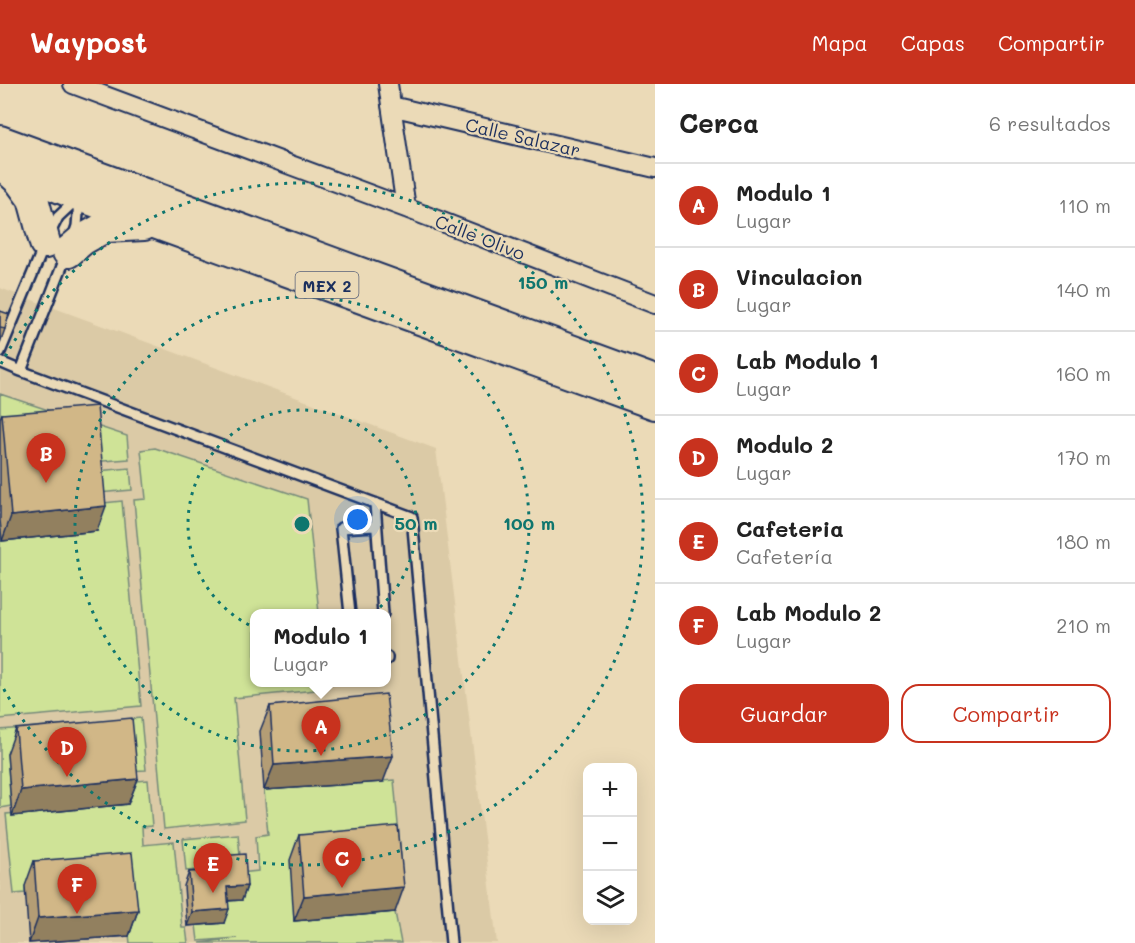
<!DOCTYPE html>
<html lang="es">
<meta charset="utf-8">
<style>
body{margin:0;font-family:Mali,sans-serif;background:#f2f2f2;color:#222}
.controls{position:absolute;right:18px;bottom:18px;display:grid;overflow:hidden;border-radius:12px;box-shadow:0 6px 24px #0002}
.controls button{width:54px;height:54px;display:grid;place-items:center;padding:0;border:0;border-bottom:2px solid #e0e0e0;background:#fff;color:#222;font:30px sans-serif}
.you{position:absolute;left:358px;top:436px;width:21px;height:21px;margin:-15px;border:4px solid #fff;border-radius:50%;background:#1a73e8;box-shadow:0 0 0 9px #1a73e833}
.badge{display:grid;place-items:center;width:39px;height:39px;border-radius:50%;background:#c8321e;color:#fff;font-size:20px;font-weight:700}
.pin{position:absolute;translate:-50% -50px;filter:drop-shadow(0 2px 3px #0008)}
.pin::after{content:'';position:absolute;top:32px;width:21px;height:18px;background:inherit;clip-path:polygon(0 0,100% 0,50% 100%)}
.popup{position:absolute;left:250px;top:525px;width:141px;height:78px;box-sizing:border-box;display:grid;place-content:center;border-radius:12px;background:#fff;filter:drop-shadow(0 2px 4px #0005);font-size:20px;white-space:nowrap;color:#767676}
.popup b{font-size:22px;color:#222}
.popup::after{content:'';position:absolute;left:50%;top:100%;margin-left:-12px;border:12px solid transparent;border-top-color:#fff}
.list{margin:0;padding:0;list-style:none}
h2{display:flex;justify-content:space-between;align-items:center;height:78px;margin:0;padding:0 24px;font-size:26px}
h2 small{font-size:20px;font-weight:400;color:#767676}
.list li{display:grid;grid-template-columns:39px 1fr auto;gap:18px;align-items:center;box-sizing:border-box;height:84px;padding:0 24px;border-top:2px solid #e0e0e0}
.list b{display:block;font-size:22px;white-space:nowrap}
.list p{margin:0;font-size:20px;white-space:nowrap;color:#767676}
.list em{font-size:20px;font-style:normal;color:#767676}
.actions{display:flex;gap:12px;padding:18px 24px}
.actions a{flex:1;padding:14px 0;border:2px solid #c8321e;border-radius:18px;text-align:center;font-size:21px;color:#c8321e}
.actions .main{background:#c8321e;color:#fff}
.icon{flex:none;width:33px;height:33px;fill:none;stroke:currentColor;stroke-width:2;stroke-linecap:round;stroke-linejoin:round}
.map{position:relative;flex:none;width:655px;height:859px;overflow:hidden}
header{display:flex;align-items:center;gap:36px;box-sizing:border-box;height:84px;padding:0 30px;background:#c8321e;color:#fff}
header strong{font-size:28px}
nav{display:flex;gap:33px;margin-inline-start:auto;font-size:21px}
main{display:flex}
aside{flex:1;background:#fff}
.map>svg:first-child{display:block}
.built{fill:#dbcaa6;fill-rule:evenodd}
.green{fill:#cfe397;stroke:#75897a;stroke-width:1.5}
.lines{fill:none;stroke-linecap:round;stroke-linejoin:round}
.service-casing{stroke:#1b2f5e;stroke-width:14}
.minor-casing{stroke:#1b2f5e;stroke-width:22}
.trunk-casing{stroke:#1b2f5e;stroke-width:34}
.service{stroke:#ebdab7;stroke-width:9}
.minor{stroke:#ebdab7;stroke-width:18}
.trunk{stroke:#ebdab7;stroke-width:30}
.wall{fill:#b49d74;stroke:#1b2f5e;stroke-width:1.5}
.shaded-wall{fill:#92805e;stroke:#1b2f5e;stroke-width:1.5}
.building{fill:#d1b787;stroke:#1b2f5e;stroke-width:1.5}
.ring{fill:none;stroke:#0f766e;stroke-width:3;stroke-dasharray:3 6}
.labels{text-anchor:middle;dominant-baseline:central;stroke-width:4.5;stroke-linejoin:round;paint-order:stroke}
.shield{fill:#ebdab7;stroke:#596279;stroke-width:1.5}
.shield-label{font-size:16px;font-weight:bold;fill:#1b2f5e}
.street-label{font-size:18px;fill:#1b2f5e;stroke:#ebdab7}
.centre{fill:#0f766e;stroke:#ebdab7;stroke-width:3}
.ring-label{font-size:18px;text-anchor:middle;font-weight:bold;fill:#0f766e;stroke:#ebdab7;stroke-width:4.5;stroke-linejoin:round;paint-order:stroke}
</style>
<header>
<strong>Waypost</strong>
<nav><a>Mapa</a><a>Capas</a><a>Compartir</a></nav>
</header>
<main>
<div class="map">
<svg width="655" height="859" viewBox="0 0 655 859">
<rect width="100%" height="100%" fill="#ebdab7"/>
<filter id="ink" filterUnits="userSpaceOnUse"><feTurbulence type="fractalNoise" baseFrequency=".0167" numOctaves="2"/><feDisplacementMap in="SourceGraphic" scale="12" xChannelSelector="R" yChannelSelector="G"/><feConvolveMatrix kernelMatrix="1 2 1 2 8 2 1 2 1" color-interpolation-filters="sRGB"/></filter>
<g filter="url(#ink)">
<!-- built -->
<path class="built" d="M 0,204 L 436,365 L 497,859 L 0,859 ZM 255,530 L 387,530 L 387,598 L 255,598 Z"/>
<!-- green -->
<path class="green" d="M 0,310 L 127,352 L 129,375 L 90,378 L 0,355 Z
M 155,364 L 307,415 L 319,529 L 255,530 L 255,598 L 325,599 L 326,605 L 234,614 L 245,736 L 164,745 L 134,416 L 146,415 L 141,366 Z
M 130,384 L 132,406 L 98,409 L 97,387 Z
M 122,417 L 141,622 L 0,635 L 0,438 L 2,457 L 96,447 L 94,420 Z
M 141,634 L 146,686 L 125,687 L 7,670 L 11,722 L 0,724 L 0,646 Z
M 148,696 L 152,742 L 142,743 L 143,761 L 174,758 L 182,844 L 186,844 L 188,859 L 130,859 L 123,798 L 25,802 L 25,809 L 14,810 L 6,730 L 128,720 L 126,698 Z
M 394,696 L 401,773 L 295,837 L 395,828 L 401,859 L 200,859 L 237,854 L 198,857 L 196,841 L 224,839 L 222,817 L 240,789 L 258,787 L 256,752 L 268,750 L 264,706 Z
M 238,750 L 241,782 L 186,787 L 183,755 Z"/>
<g class="lines">
<!-- service casing -->
<g class="service-casing">
<path id="service" d="M 50,149 L 58,133 L 76,116
M 74,151 L 77,142 L 79,117
M 0,268 L 44,162
M 0,278 L 21,287 L 412,433 L 451,859
M 21,287 L 66,172
M 375,419 L 383,530
M 350,530 L 341,444 L 375,442
M 387,573 L 387,575"/>
</g>
<!-- minor casing -->
<g class="minor-casing">
<path id="minor" d="M 73,0 L 406,124 L 655,220
M 388,0 L 406,124
M 391,22 L 655,84"/>
</g>
<!-- trunk casing -->
<g class="trunk-casing">
<path id="trunk" d="M 0,57 L 655,297
M 0,79 L 80,112 L 655,320
M 8,86 L 20,97 L 33,115 L 45,159
M 68,168 L 82,156 L 105,143 L 144,141"/>
</g>
<!-- service -->
<use href="#service" class="service"/>
<!-- minor -->
<use href="#minor" class="minor"/>
<!-- trunk -->
<use href="#trunk" class="trunk"/>
</g>
<!-- wall -->
<path class="wall" d="M 0,227 L 5,245 L 0,259 Z
M 2,330 L 97,447 L 2,457 L 0,436 L 0,334 Z
M 270,622 L 383,698 L 264,706 L 260,647 Z
M 16,645 L 138,695 L 128,720 L 12,732 L 7,670 Z
M 299,751 L 395,828 L 294,837 L 290,776 Z
M 206,773 L 247,802 L 242,816 L 228,817 L 224,839 L 187,842 L 184,802 L 189,788 L 201,787 Z
M 34,777 L 138,826 L 129,852 L 29,859 L 25,802 Z"/>
<!-- shaded-wall -->
<path class="shaded-wall" d="M 106,422 L 97,447 L 2,457 L 11,432 Z
M 393,672 L 383,698 L 264,706 L 274,681 Z
M 138,695 L 128,720 L 12,732 L 21,706 Z
M 247,802 L 242,816 L 222,817 L 227,803 Z
M 404,803 L 395,828 L 294,837 L 304,812 Z
M 229,825 L 224,839 L 187,842 L 192,828 Z
M 138,826 L 129,852 L 29,859 L 38,834 Z"/>
<!-- building -->
<path class="building" d="M 0,227 L 9,230 L 5,245 L 0,244 Z
M 97,322 L 106,422 L 11,432 L 2,330 Z
M 386,610 L 393,672 L 274,681 L 270,622 Z
M 132,634 L 138,695 L 21,706 L 16,645 Z
M 398,742 L 404,803 L 304,812 L 299,751 Z
M 132,769 L 138,826 L 38,834 L 34,777 Z
M 245,770 L 247,802 L 227,803 L 229,825 L 192,828 L 189,788 L 207,787 L 206,773 Z"/>
</g>
<!-- distance rings -->
<g class="ring">
<circle cx="302" cy="440" r="114"/>
<circle cx="302" cy="440" r="227"/>
<path d="M1 280A341 341 0 1 1 1 600"/>
</g>
<g class="labels">
<!-- shield labels -->
<rect class="shield" x="295.5" y="188" width="63" height="26" rx="4.5"/>
<g class="shield-label">
<text x="327" y="201">MEX 2</text>
</g>
<!-- street labels -->
<g class="street-label">
<text transform="translate(523 53) rotate(13)">Calle Salazar</text>
<text transform="translate(480 153) rotate(21)">Calle Olivo</text>
</g>
</g>
<circle cx="302" cy="440" r="9" class="centre"/>
<g class="ring-label">
<text x="543" y="205">150 m</text>
<text x="416" y="446">50 m</text>
<text x="529" y="446">100 m</text>
</g>
</svg>
<div class="controls">
<button>+</button>
<button>−</button>
<button><svg class="icon" aria-label="layers" viewBox="0 0 24 24"><path d="M12 4l9 5-9 5-9-5zM3 14l9 5 9-5"/></svg></button>
</div>
<div class="you"></div>
<div class="pin badge" style="left:321px;top:672px">A</div>
<div class="popup"><b>Modulo 1</b>Lugar</div>
<div class="pin badge" style="left:46px;top:399px">B</div>
<div class="pin badge" style="left:342px;top:804px">C</div>
<div class="pin badge" style="left:67px;top:693px">D</div>
<div class="pin badge" style="left:213px;top:809px">E</div>
<div class="pin badge" style="left:77px;top:830px">F</div>
</div>
<aside>
<h2>Cerca<small>6 resultados</small></h2>
<ul class="list">
<li><span class="badge">A</span><div><b>Modulo 1</b><p>Lugar</p></div><em>110 m</em></li>
<li><span class="badge">B</span><div><b>Vinculacion</b><p>Lugar</p></div><em>140 m</em></li>
<li><span class="badge">C</span><div><b>Lab Modulo 1</b><p>Lugar</p></div><em>160 m</em></li>
<li><span class="badge">D</span><div><b>Modulo 2</b><p>Lugar</p></div><em>170 m</em></li>
<li><span class="badge">E</span><div><b>Cafeteria</b><p>Cafetería</p></div><em>180 m</em></li>
<li><span class="badge">F</span><div><b>Lab Modulo 2</b><p>Lugar</p></div><em>210 m</em></li>
</ul>
<div class="actions"><a class="main">Guardar</a><a>Compartir</a></div>
</aside>
</main>
